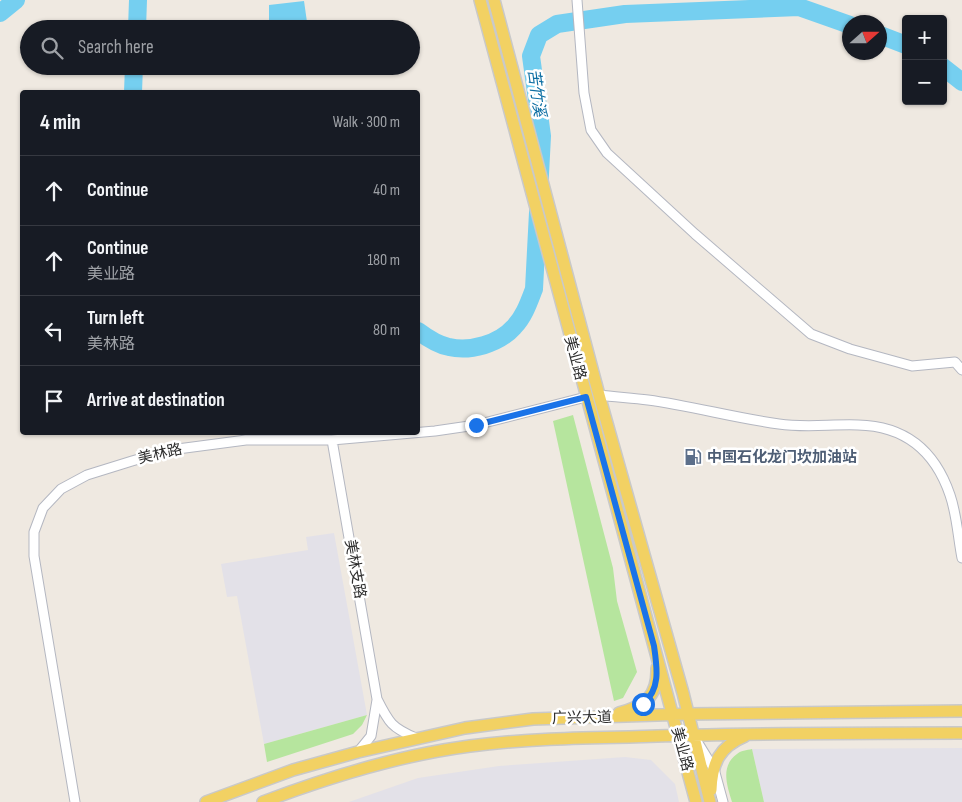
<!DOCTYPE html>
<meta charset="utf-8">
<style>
body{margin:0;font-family:"Sofia Sans Condensed","Noto Sans SC",sans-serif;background:#20242c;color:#f1f3f6}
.controls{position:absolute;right:15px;top:15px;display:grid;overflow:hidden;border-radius:5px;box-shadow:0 1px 4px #0004}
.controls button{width:45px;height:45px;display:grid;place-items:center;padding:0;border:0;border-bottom:1px solid #363941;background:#171b24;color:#f1f3f6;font:25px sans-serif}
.compass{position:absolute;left:842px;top:15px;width:45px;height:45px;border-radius:50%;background:#171b24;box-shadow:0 1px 4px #0004;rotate:69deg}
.stop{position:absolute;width:15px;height:15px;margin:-11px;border:4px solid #1a73e8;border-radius:50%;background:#fff}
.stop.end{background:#1a73e8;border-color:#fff;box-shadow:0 1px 5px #0008}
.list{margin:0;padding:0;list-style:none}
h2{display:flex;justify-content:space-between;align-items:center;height:65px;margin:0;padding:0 20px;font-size:21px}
h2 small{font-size:16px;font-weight:400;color:#9ea1a6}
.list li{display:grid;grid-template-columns:32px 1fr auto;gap:15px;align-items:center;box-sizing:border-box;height:70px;padding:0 20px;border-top:1px solid #363941}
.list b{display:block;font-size:19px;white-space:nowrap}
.list p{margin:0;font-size:16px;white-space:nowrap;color:#9ea1a6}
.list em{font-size:16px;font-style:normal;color:#9ea1a6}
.icon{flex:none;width:28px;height:28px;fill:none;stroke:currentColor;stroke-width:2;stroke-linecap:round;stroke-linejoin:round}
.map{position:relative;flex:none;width:962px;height:802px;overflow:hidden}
.search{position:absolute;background:#171b24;box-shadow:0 1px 4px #0004;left:20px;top:20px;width:400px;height:55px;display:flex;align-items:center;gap:12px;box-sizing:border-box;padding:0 18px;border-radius:28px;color:#9ea1a6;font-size:19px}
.panel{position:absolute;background:#171b24;box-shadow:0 1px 4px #0004;left:20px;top:90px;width:400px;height:345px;border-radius:5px}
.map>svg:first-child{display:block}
.industrial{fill:#e3e1e8}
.green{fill:#b6e59e}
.water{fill:#75cff0}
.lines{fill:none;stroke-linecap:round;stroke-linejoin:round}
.river{stroke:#75cff0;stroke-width:18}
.minor-casing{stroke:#b4b7c1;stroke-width:11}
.major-casing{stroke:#c9c9c9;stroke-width:14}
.minor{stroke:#fff;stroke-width:9}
.major{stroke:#f2d163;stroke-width:11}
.route{stroke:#1a73e8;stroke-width:6}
.labels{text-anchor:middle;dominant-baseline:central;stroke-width:5;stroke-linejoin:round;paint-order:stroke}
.street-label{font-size:15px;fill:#2e2e2e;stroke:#fff}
.service-label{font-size:15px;font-weight:bold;fill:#4e5e75;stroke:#fff;text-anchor:start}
.water-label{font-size:16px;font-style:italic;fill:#0d6fa3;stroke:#fff}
</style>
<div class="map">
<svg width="962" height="802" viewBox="0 0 962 802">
<rect width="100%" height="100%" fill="#efe9e1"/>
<!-- industrial -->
<path class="industrial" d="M 334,533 L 367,715 L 264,744 L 237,596 L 227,597 L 221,564 L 308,550 L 306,537 Z
M 962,748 L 962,802 L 764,802 L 752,749 Z
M 625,757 L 651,760 L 675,784 L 679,802 L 349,802 L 418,778 L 499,766 Z"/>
<!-- green -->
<path class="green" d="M 573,415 L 613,568 L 617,601 L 637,672 L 623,698 L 614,701 L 553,421 Z
M 367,715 L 362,725 L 353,734 L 267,762 L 264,744 Z
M 752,749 L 764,802 L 732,802 C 727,786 720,766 737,754 C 740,751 747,750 752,749 Z"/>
<!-- water -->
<path class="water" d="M 304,1 L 308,29 L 269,29 L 269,5 Z"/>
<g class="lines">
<!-- river -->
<path class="river" d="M 0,13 L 16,0
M 137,29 L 138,0
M 880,35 L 906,45
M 943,67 L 962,82
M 133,92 L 134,66
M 418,331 C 426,337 438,345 449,347 C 470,352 499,344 514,327 C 524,317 529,302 534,289 L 542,136 L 531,56 L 539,35 L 557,24 L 625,14 L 799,7 L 850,25"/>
<!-- minor casing -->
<g class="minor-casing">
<path id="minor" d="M 577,0 L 584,93 L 591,130 L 607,153 L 695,234 L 811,334 L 850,349 L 912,366 L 955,362 L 962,370
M 599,395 C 615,397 632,398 648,400 C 692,406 735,418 779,424 C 805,428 832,424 858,425 C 905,426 935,451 950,495 C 957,515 958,538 962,558
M 332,440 L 377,699 C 389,723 392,728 416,738
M 698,743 L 714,769 L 723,802
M 358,752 L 371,736 L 377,700
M 75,802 L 34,556 L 34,532 L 43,508 L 61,489 L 87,475 L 132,461 L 170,450 L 246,440 L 332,440 L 435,431 L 476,425 L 586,397"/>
</g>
<!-- major casing -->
<g class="major-casing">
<path id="major" d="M 480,0 L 696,802
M 494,0 L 599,395 L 683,693 L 710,802
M 619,713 C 644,706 658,697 657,668
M 711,790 C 712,763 719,747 745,736
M 206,802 L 293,770 L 358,752 L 465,728 L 533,719 L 688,714 L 962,711
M 263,802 C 329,777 400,755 470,746 C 523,739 576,738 629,737 C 740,733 851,733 962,733"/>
</g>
<!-- minor -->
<use href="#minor" class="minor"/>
<!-- major -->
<use href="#major" class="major"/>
</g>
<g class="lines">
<!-- route -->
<path class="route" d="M 476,425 L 586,397 L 654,646 C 657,667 661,689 643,704"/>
</g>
<!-- icons -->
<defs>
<g id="fuel-bare" transform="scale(1.35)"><path d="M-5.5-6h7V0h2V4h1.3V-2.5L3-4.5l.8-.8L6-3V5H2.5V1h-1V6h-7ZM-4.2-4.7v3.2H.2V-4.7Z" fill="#5c6f8a" stroke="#fff" stroke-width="2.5" paint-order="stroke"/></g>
</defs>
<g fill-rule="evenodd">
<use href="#fuel-bare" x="693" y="457"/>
</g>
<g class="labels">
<!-- street labels -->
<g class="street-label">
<text transform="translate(575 358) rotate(75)">美业路</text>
<text transform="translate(160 454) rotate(-13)">美林路</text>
<text transform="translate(355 569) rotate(80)">美林支路</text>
<text transform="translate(582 718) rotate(-1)">广兴大道</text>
<text transform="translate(682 749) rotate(75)">美业路</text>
</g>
<!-- service labels -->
<g class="service-label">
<text x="707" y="457">中国石化龙门坎加油站</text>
</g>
<!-- water labels -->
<g class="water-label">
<text transform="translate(536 93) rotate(82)">苦竹溪</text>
</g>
</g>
</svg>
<div class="controls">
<button>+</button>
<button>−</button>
</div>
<svg class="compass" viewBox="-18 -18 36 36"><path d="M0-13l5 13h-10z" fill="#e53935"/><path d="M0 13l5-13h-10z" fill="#9ea1a6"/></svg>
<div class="stop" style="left:643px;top:704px"></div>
<div class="stop end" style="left:476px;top:425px"></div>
<div class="search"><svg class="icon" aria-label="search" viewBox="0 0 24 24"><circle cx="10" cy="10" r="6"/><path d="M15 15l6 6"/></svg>Search here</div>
<section class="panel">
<h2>4 min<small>Walk · 300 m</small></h2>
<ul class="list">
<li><svg class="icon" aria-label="ahead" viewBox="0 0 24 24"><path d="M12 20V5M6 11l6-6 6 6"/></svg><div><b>Continue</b></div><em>40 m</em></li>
<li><svg class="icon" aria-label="ahead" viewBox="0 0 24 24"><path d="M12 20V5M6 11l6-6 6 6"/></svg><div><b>Continue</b><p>美业路</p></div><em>180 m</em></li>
<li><svg class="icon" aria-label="left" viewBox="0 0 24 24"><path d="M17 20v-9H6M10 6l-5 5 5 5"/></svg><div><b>Turn left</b><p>美林路</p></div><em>80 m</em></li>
<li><svg class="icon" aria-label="arrive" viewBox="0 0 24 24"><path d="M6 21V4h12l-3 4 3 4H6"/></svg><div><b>Arrive at destination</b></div></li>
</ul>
</section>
</div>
